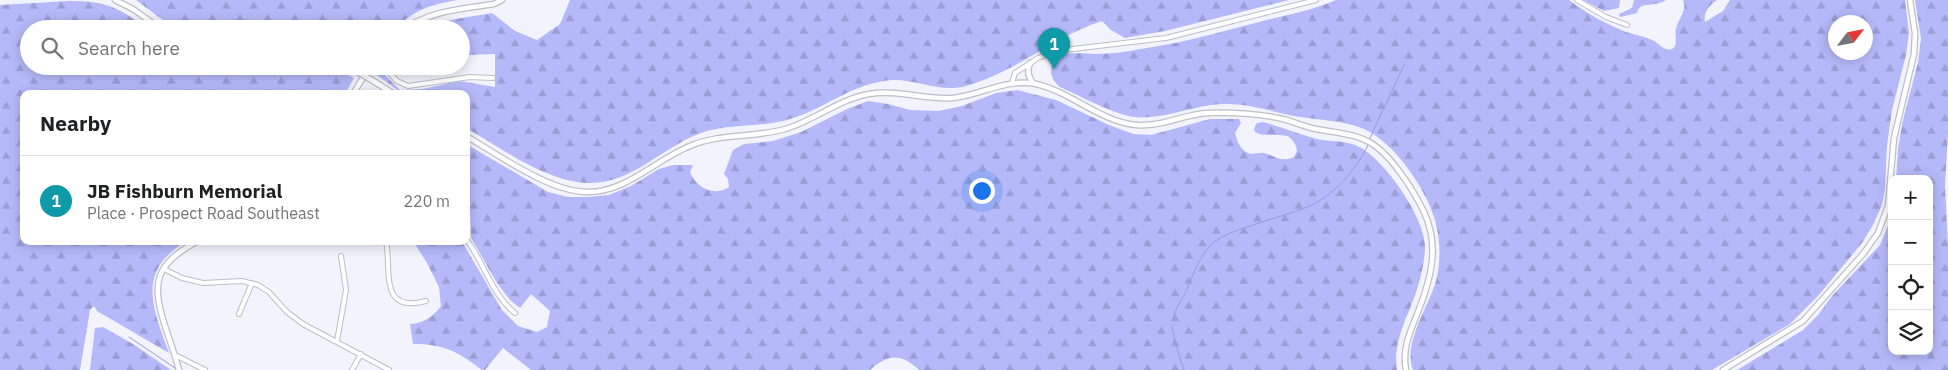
<!DOCTYPE html>
<meta charset="utf-8">
<style>
body{margin:0;font-family:"IBM Plex Sans",sans-serif;background:#f2f2f2;color:#202124}
.controls{position:absolute;right:15px;bottom:15px;display:grid;overflow:hidden;border-radius:10px;box-shadow:0 2px 12px #0003}
.controls button{width:45px;height:45px;display:grid;place-items:center;padding:0;border:0;border-bottom:1px solid #e0e0e0;background:#fff;color:#202124;font:25px sans-serif}
.compass{position:absolute;left:1828px;top:15px;width:45px;height:45px;border-radius:50%;background:#fff;box-shadow:0 2px 12px #0003;rotate:58deg}
.you{position:absolute;left:981px;top:190px;width:18px;height:18px;margin:-12px;border:4px solid #fff;border-radius:50%;background:#1a73e8;box-shadow:0 0 0 8px #1a73e833}
.badge{display:grid;place-items:center;width:32px;height:32px;border-radius:50%;background:#b45309;color:#fff;font-size:16px;font-weight:700}
.pin{position:absolute;translate:-50% -41px;filter:drop-shadow(0 1px 2px #0008)}
.pin::after{content:'';position:absolute;top:26px;width:18px;height:15px;background:inherit;clip-path:polygon(0 0,100% 0,50% 100%)}
.list{margin:0;padding:0;list-style:none}
h2{display:flex;justify-content:space-between;align-items:center;height:65px;margin:0;padding:0 20px;font-size:21px}
h2 small{font-size:16px;font-weight:400;color:#757577}
.list li{display:grid;grid-template-columns:32px 1fr auto;gap:15px;align-items:center;box-sizing:border-box;height:90px;padding:0 20px;border-top:1px solid #e0e0e0}
.list b{display:block;font-size:19px;white-space:nowrap}
.list p{margin:0;font-size:16px;white-space:nowrap;color:#757577}
.list em{font-size:16px;font-style:normal;color:#757577}
.icon{flex:none;width:28px;height:28px;fill:none;stroke:currentColor;stroke-width:2;stroke-linecap:round;stroke-linejoin:round}
.map{position:relative;flex:none;width:1948px;height:370px;overflow:hidden}
.search{position:absolute;background:#fff;box-shadow:0 2px 12px #0003;left:20px;top:20px;width:450px;height:55px;display:flex;align-items:center;gap:12px;box-sizing:border-box;padding:0 18px;border-radius:28px;color:#757577;font-size:19px}
.panel{position:absolute;background:#fff;box-shadow:0 2px 12px #0003;left:20px;top:90px;width:450px;height:155px;border-radius:10px}
.map>svg:first-child{display:block}
.forest{fill:url(#forest-firs);fill-rule:evenodd}
.lines{fill:none;stroke-linecap:round;stroke-linejoin:round}
.stream{stroke:#9699e7;stroke-width:1}
.minor-casing{stroke:#bebec7;stroke-width:6}
.tertiary-casing{stroke:#bebec7;stroke-width:7}
.minor{stroke:#fff;stroke-width:4}
.tertiary{stroke:#fff;stroke-width:4.5}
.tertiary-bridge-casing{stroke:#bebec7;stroke-width:7;stroke-linecap:butt}
.tertiary-bridge{stroke:#fff;stroke-width:4.5}
</style>
<div class="map">
<svg width="1948" height="370" viewBox="0 0 1948 370">
<defs>
<pattern id="forest-firs" width="22" height="20" patternUnits="userSpaceOnUse" patternTransform="scale(1.25)"><rect width="22" height="20" fill="#b5b9f9"/><path d="M5 1l3.5 6h-7zM16 11l3.5 6h-7z" fill="#9b9ed5"/></pattern>
</defs>
<rect width="100%" height="100%" fill="#f2f3fd"/>
<!-- forest -->
<path class="forest" d="M 136,0 L 457,0 C 428,6 417,8 395,29 L 175,29 Z
M 570,0 L 1289,0 L 1165,31 L 1125,38 L 1111,30 L 1102,21 C 1054,36 1015,73 966,86 C 938,94 911,76 884,81 C 849,86 824,109 790,119 C 762,128 730,123 701,133 C 662,147 632,184 589,183 C 546,182 503,149 466,128 L 466,94 L 403,94 L 374,73 L 377,67 L 400,90 L 422,89 L 460,81 L 495,87 L 495,54 L 467,55 L 461,53 L 461,29 L 427,29 C 446,18 471,17 492,13 L 515,31 L 537,40 L 560,24 Z
M 1336,0 L 1569,0 C 1586,13 1606,24 1626,32 C 1635,35 1644,36 1652,40 C 1658,42 1664,52 1672,49 C 1679,46 1674,35 1676,29 C 1678,19 1688,10 1683,0 L 1717,0 C 1709,5 1703,13 1705,22 L 1723,11 L 1730,0 L 1905,0 L 1909,33 L 1906,55 L 1892,110 L 1887,145 L 1885,188 L 1882,205 L 1873,225 L 1862,243 L 1818,296 L 1790,324 L 1712,370 L 1413,370 C 1402,342 1431,304 1437,277 C 1441,258 1440,238 1435,220 C 1426,189 1395,143 1364,129 C 1343,120 1316,120 1294,116 C 1270,111 1247,103 1223,104 C 1192,105 1165,120 1134,117 C 1113,114 1080,96 1060,87 C 1047,77 1048,61 1064,55 C 1073,52 1085,54 1094,54 C 1112,54 1130,51 1147,48 C 1186,42 1225,31 1263,21 C 1287,15 1313,10 1336,0 ZM 1836,22 L 1866,22 L 1866,52 L 1836,52 Z
M 1583,0 L 1620,0 L 1619,8 L 1604,11 Z
M 1634,0 L 1666,0 C 1655,8 1640,0 1637,13 L 1620,17 L 1619,14 L 1632,8 Z
M 1915,0 L 1948,0 L 1948,133 L 1945,185 L 1948,247 L 1948,370 L 1737,370 L 1803,330 L 1818,315 L 1832,296 L 1880,245 L 1892,216 L 1892,351 L 1929,351 L 1929,179 L 1896,179 L 1898,149 L 1902,124 L 1918,62 L 1921,39 Z
M 69,1 C 106,1 118,7 148,29 L 29,29 L 29,66 L 332,66 L 354,78 L 345,94 L 24,94 L 24,241 L 187,241 C 135,271 153,308 169,353 L 97,311 L 94,306 L 90,310 L 80,370 L 0,370 L 0,5 Z
M 1017,90 L 1056,100 L 1109,125 L 1133,134 L 1151,135 L 1210,119 L 1239,119 L 1241,123 L 1235,133 C 1237,141 1241,152 1251,154 C 1255,154 1260,152 1264,153 C 1276,156 1281,163 1294,157 L 1297,151 C 1296,145 1294,141 1289,137 C 1281,132 1244,141 1257,123 L 1263,122 C 1281,127 1299,134 1317,139 C 1329,142 1343,140 1355,145 C 1382,155 1424,216 1425,245 C 1425,258 1422,273 1418,286 C 1410,314 1392,340 1397,370 L 919,370 C 901,353 888,354 870,370 L 531,370 L 503,348 L 485,370 L 482,370 C 457,351 444,344 413,344 L 410,324 C 424,323 433,317 441,306 L 439,287 L 427,263 L 413,241 L 459,241 L 464,245 L 502,310 L 518,326 L 537,332 L 547,327 L 550,311 L 531,294 L 520,308 L 510,300 L 497,283 L 471,238 L 470,210 L 466,203 L 466,144 L 548,192 L 568,197 L 588,197 L 609,195 L 631,186 L 659,169 L 673,165 L 693,165 L 690,172 C 696,188 714,197 729,187 L 728,179 L 724,174 L 733,150 L 744,144 L 773,141 L 801,132 L 847,109 L 868,101 L 888,104 L 910,110 L 938,111 L 962,106 L 996,93 Z
M 103,327 L 133,344 L 171,370 L 90,370 L 95,328 Z"/>
<g class="lines">
<!-- stream -->
<path class="stream" d="M 1370,138 L 1404,65
M 1173,320 C 1174,309 1183,299 1187,289 C 1193,274 1200,256 1211,245 C 1224,233 1240,230 1256,224 C 1273,218 1291,214 1307,207 C 1333,197 1356,170 1368,145
M 1172,326 L 1175,342 L 1184,370
M 129,337 L 175,368"/>
<!-- minor casing -->
<g class="minor-casing">
<path id="minor" d="M 1577,0 L 1606,17 L 1627,25
M 383,66 L 397,81 L 408,86 L 470,77 L 493,78
M 1012,83 L 1015,73 L 1038,58 L 1056,51 L 1166,38 L 1316,0
M 466,239 C 484,262 492,295 515,313
M 386,241 C 392,270 378,314 426,301
M 164,269 L 182,278 L 203,283 L 242,281 L 258,285 L 269,292 L 287,312 L 303,324 L 389,370
M 239,314 L 252,283
M 337,341 L 346,290 L 341,256
M 175,355 L 205,370
M 352,370 L 361,354"/>
</g>
<!-- tertiary casing -->
<g class="tertiary-casing">
<path id="tertiary" d="M 115,0 L 133,9 L 161,29
M 405,29 C 431,10 464,9 494,4 L 502,0
M 1030,63 C 1027,71 1028,76 1033,83
M 347,66 L 356,71
M 375,82 L 394,94
M 353,94 L 370,66
M 466,136 C 499,155 548,191 586,192 C 626,193 655,160 690,146 C 720,133 754,138 785,129 C 814,121 839,99 869,94 C 897,89 925,100 953,98 C 982,95 1006,78 1036,84 C 1072,92 1100,122 1137,125 C 1162,127 1184,114 1208,113 C 1232,112 1264,114 1287,120 C 1296,123 1306,127 1316,129 C 1336,133 1356,133 1374,145 C 1393,158 1414,191 1424,212 C 1440,246 1431,279 1418,312 C 1410,332 1402,348 1406,370
M 179,370 C 175,355 170,341 165,326 C 151,282 155,264 198,241
M 1723,370 L 1803,321 L 1863,254 L 1878,233 L 1888,206 L 1894,138 L 1914,54 L 1915,33 L 1910,0"/>
</g>
<!-- minor -->
<use href="#minor" class="minor"/>
<!-- tertiary -->
<use href="#tertiary" class="tertiary"/>
<!-- tertiary-bridge casing -->
<g class="tertiary-bridge-casing">
<path id="tertiary-bridge" d="M 356,71 L 375,82"/>
</g>
<!-- tertiary-bridge -->
<use href="#tertiary-bridge" class="tertiary-bridge"/>
</g>
</svg>
<div class="controls">
<button>+</button>
<button>−</button>
<button><svg class="icon" aria-label="locate" viewBox="0 0 24 24"><circle cx="12" cy="12" r="6"/><path d="M12 2v4M12 18v4M2 12h4M18 12h4"/></svg></button>
<button><svg class="icon" aria-label="layers" viewBox="0 0 24 24"><path d="M12 4l9 5-9 5-9-5zM3 14l9 5 9-5"/></svg></button>
</div>
<svg class="compass" viewBox="-18 -18 36 36"><path d="M0-13l5 13h-10z" fill="#e53935"/><path d="M0 13l5-13h-10z" fill="#757577"/></svg>
<div class="you"></div>
<div class="pin badge" style="left:1054px;top:69px;background:#0f9aa8">1</div>
<div class="search"><svg class="icon" aria-label="search" viewBox="0 0 24 24"><circle cx="10" cy="10" r="6"/><path d="M15 15l6 6"/></svg>Search here</div>
<section class="panel">
<h2>Nearby<small></small></h2>
<ul class="list">
<li><span class="badge" style="background:#0f9aa8">1</span><div><b>JB Fishburn Memorial</b><p>Place · Prospect Road Southeast</p></div><em>220 m</em></li>
</ul>
</section>
</div>
